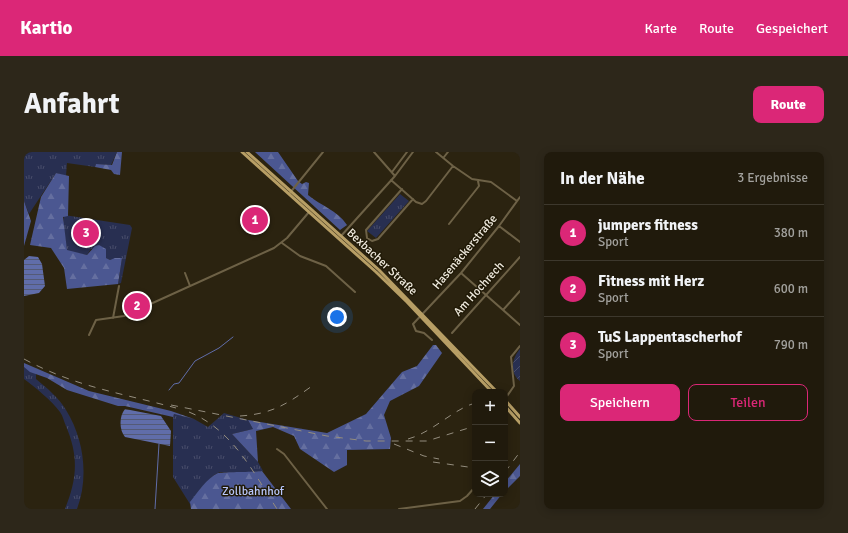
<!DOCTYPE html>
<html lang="de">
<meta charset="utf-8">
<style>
body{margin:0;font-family:Signika,sans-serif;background:#2d271a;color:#f1f3f6}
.controls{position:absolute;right:12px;bottom:12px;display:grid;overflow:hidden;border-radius:8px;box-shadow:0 2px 10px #0003}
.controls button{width:36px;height:36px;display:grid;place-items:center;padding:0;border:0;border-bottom:1px solid #3d382d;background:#201a0c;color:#f1f3f6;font:20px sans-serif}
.you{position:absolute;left:313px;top:165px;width:14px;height:14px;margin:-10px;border:3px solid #fff;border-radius:50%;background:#1a73e8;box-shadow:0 0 0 6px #1a73e833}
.badge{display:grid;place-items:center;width:26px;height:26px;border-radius:50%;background:#db2777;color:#fff;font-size:13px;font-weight:700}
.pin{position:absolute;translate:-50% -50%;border:2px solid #fff;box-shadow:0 1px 4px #0006}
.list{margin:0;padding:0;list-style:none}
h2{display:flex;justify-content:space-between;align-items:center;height:52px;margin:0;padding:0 16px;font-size:17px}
h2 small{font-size:13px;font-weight:400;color:#a2a19d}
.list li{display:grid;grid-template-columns:26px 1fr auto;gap:12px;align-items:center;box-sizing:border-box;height:56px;padding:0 16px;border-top:1px solid #3d382d}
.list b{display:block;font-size:15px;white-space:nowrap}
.list p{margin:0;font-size:13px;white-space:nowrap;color:#a2a19d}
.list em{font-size:13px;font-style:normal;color:#a2a19d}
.actions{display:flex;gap:8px;padding:12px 16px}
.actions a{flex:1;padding:9px 0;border:1px solid #db2777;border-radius:8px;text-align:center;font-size:14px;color:#db2777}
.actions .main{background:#db2777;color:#fff}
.icon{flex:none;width:22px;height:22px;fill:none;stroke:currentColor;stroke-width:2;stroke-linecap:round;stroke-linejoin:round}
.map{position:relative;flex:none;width:496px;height:357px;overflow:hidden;border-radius:8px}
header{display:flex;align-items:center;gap:24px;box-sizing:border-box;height:56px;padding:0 20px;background:#db2777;color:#fff}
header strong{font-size:19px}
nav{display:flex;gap:22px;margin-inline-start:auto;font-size:14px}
.intro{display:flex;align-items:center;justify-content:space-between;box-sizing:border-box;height:96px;padding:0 24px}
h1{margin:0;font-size:28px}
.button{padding:10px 18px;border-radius:8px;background:#db2777;color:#fff;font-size:14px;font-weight:700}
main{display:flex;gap:24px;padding:0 24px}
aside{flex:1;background:#201a0c;border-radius:8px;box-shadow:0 2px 10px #0003}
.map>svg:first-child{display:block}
.grass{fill:url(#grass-tufts)}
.forest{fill:url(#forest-firs)}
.park{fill:#282f51}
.garden{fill:url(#garden-furrows)}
.water{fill:url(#water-rules)}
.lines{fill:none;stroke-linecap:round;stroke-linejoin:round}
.stream{stroke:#606da9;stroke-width:1}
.minor{stroke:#6d6146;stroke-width:2}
.primary{stroke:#b79e65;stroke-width:3}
.rail{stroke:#948d7e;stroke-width:1;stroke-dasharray:7 7;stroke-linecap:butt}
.labels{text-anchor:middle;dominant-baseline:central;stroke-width:3;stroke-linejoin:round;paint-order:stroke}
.street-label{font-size:12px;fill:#efeade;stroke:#211a07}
.park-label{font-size:12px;fill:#b8c6fa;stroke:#211a07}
</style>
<header>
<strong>Kartio</strong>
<nav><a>Karte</a><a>Route</a><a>Gespeichert</a></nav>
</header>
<div class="intro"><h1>Anfahrt</h1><a class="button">Route</a></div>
<main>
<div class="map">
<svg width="496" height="357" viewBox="0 0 496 357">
<defs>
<pattern id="grass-tufts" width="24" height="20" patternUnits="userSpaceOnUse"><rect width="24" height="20" fill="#282f51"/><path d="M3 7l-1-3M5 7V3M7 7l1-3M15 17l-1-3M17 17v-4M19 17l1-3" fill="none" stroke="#484d6a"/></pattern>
<pattern id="forest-firs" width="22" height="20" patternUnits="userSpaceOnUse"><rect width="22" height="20" fill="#4b5791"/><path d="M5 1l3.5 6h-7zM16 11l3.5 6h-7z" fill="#656fa0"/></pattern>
<pattern id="garden-furrows" width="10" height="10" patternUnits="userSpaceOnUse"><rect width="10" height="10" fill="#282f51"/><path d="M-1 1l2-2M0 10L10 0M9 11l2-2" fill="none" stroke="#484d6a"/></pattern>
<pattern id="water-rules" width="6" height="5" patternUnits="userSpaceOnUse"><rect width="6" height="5" fill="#606da9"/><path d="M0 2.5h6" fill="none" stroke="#545a76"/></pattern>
</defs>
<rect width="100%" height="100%" fill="#2b2310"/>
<!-- grass -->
<path class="grass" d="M 0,0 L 93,0 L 87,13 L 72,12 L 71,15 L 43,11 L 42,24 L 32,21 L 5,62 L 0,49 Z
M 376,42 L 385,49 L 352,86 L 343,79 Z
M 40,63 L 106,73 L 108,76 L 97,131 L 94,132 L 98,106 L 86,108 L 82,106 L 82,97 L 67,97 L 63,103 L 43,99 L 39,72 Z
M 0,215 L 12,222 L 12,227 C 23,236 35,246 42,258 C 60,287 65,325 53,357 L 41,357 C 53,327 55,305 42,274 C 40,270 39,264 36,260 C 28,249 11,235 0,227 Z
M 200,261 L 224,268 L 229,277 L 208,282 L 234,310 L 239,319 L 215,321 L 196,320 L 190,323 L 177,336 L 166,352 L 149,325 L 149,265 L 150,262 L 170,267 L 184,275 Z"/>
<!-- forest -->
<path class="forest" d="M 93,0 L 98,0 L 96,23 L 90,22 L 87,18 L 71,15 L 72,12 L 88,13 Z
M 231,0 L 254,0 L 274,29 L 278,32 L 282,30 L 285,31 L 284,43 C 297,54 313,58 323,73 L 316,78 Z
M 32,21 L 45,24 L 44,64 L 39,65 L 43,98 L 63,103 L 71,94 L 75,93 L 82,97 L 82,106 L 86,108 L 91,106 L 98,106 L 94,132 L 43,137 L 40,116 L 27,96 L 6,93 L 17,45 Z
M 0,49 L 7,69 L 0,94 Z
M 409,193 L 412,193 L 418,201 L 395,234 L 366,249 L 360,263 L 367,286 L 366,297 L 323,298 L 323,313 L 310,320 L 276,297 L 270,284 L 249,275 L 232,279 L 234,310 L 208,282 L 229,277 L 224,268 L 303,281 L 342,262 L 378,220 L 393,214 Z
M 0,211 L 65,239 L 147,259 L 170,267 L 150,262 L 149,265 L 101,254 L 94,254 L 43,238 L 23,226 L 6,220 L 0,215 Z
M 496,312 L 496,324 L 481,339 L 481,330 Z
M 238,319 L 267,357 L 167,357 L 166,350 C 173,341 183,326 194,321 C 199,320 230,320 238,319 Z
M 471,342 L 478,342 L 466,357 L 459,357 Z"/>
<!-- park -->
<path class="park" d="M 77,70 L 78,91 L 47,91 L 47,71 Z"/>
<!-- garden -->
<path class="garden" d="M 496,197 L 496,229 C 485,221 488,206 496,197 Z"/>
<!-- water -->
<path class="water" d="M 5,104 L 14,105 L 18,112 L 21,134 L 15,141 L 0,144 L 0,108 Z
M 101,257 L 137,264 L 147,279 L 146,294 L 101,285 C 95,278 95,264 101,257 Z"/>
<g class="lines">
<!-- stream -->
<path class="stream" d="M 145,238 L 150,232 L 155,231 L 171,209 L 195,196 L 209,185
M 131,357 L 135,292"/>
<!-- minor -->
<path class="minor" d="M 350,0 L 371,24
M 412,0 L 429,14 L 448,27 L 467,30 L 493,49
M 420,5 L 424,0
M 368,20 L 383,0
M 367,28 L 392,50 L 398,52 L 402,49 L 429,14
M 378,37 L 342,78 L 343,86 L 348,89 L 354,87 L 389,47
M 265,42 L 299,0
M 425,72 L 455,34 L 454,29
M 475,74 L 496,90
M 317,84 L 371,24 L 389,0
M 258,91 L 276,104 L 302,114 L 331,140
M 161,121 L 166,134
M 437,121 L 496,173
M 479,158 L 496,139
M 89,166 L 95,134
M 428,181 L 496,105
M 65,183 L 72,168 L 100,164 L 250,96 L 263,86 L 285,60
M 408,188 L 400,181 L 392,179 L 389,172 L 437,121 L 475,74 L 496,45
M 481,247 L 490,234 L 487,205 L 496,194
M 253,297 L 260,302 L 303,357
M 375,357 L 436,349 L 443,344 L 451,335
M 495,357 L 496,356"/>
<!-- primary -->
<path class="primary" d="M 218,0 L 352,120 L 383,150 L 468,240
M 223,0 L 355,118 L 473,240
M 481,248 L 496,265
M 481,254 L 496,271"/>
<!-- rail -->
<path class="rail" d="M 0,207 C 52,235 97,241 152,256
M 147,253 L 303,284 L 342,289 L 403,289 L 451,274
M 165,260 C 209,278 229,320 253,357
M 216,264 C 248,262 263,252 288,234
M 384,287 C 409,280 428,258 451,251
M 370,292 L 400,304 L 415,307
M 409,310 L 451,316
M 481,320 L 496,300
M 451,357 L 463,342"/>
</g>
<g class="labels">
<!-- street labels -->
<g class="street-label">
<text transform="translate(441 100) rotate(-50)">Hasenäckerstraße</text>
<text transform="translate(358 110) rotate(43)">Bexbacher Straße</text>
<text transform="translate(455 137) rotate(-48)">Am Hochrech</text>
</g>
<!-- park labels -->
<g class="park-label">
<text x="229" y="339">Zollbahnhof</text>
</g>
</g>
</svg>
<div class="controls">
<button>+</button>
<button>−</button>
<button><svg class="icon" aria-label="layers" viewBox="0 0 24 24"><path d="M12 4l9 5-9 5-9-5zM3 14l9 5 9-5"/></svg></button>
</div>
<div class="you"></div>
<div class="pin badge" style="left:231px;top:68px">1</div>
<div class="pin badge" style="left:113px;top:154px">2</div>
<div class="pin badge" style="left:62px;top:81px">3</div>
</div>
<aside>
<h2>In der Nähe<small>3 Ergebnisse</small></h2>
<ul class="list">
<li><span class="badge">1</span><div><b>jumpers fitness</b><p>Sport</p></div><em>380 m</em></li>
<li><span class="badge">2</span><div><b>Fitness mit Herz</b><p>Sport</p></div><em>600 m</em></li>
<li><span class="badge">3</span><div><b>TuS Lappentascherhof</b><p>Sport</p></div><em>790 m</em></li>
</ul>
<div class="actions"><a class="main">Speichern</a><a>Teilen</a></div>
</aside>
</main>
